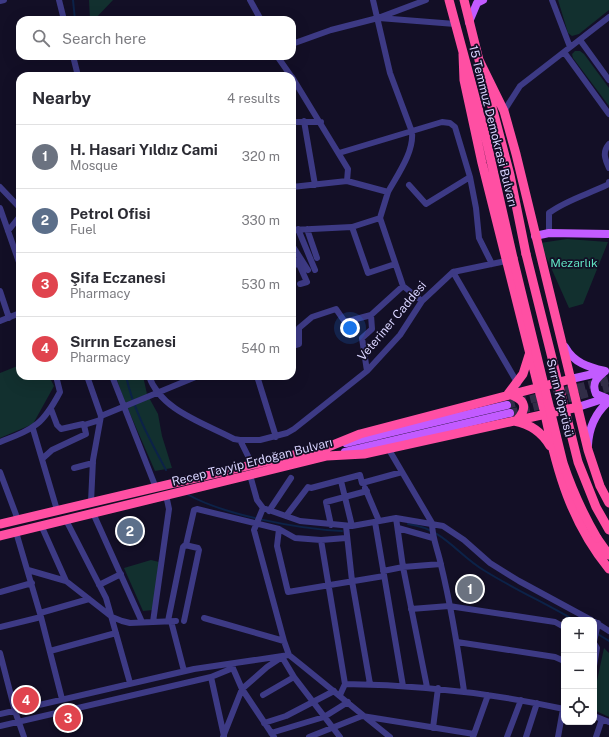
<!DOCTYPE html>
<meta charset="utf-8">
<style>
body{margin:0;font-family:"Public Sans",sans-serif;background:#f7f7f7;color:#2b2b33}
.controls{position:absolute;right:12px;bottom:12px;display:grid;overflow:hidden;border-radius:8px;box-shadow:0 4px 16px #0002}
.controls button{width:36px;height:36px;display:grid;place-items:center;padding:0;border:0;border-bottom:1px solid #e1e1e2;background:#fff;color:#2b2b33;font:20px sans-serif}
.you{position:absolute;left:350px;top:328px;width:14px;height:14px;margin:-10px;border:3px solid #fff;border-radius:50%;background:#1a73e8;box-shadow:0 0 0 6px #1a73e833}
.badge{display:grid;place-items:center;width:26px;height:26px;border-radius:50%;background:#187f8f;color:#fff;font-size:13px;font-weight:700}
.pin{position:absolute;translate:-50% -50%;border:2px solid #fff;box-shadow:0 1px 4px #0006}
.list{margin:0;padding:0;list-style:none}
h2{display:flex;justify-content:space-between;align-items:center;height:52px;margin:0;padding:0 16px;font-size:17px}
h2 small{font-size:13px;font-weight:400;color:#7c7c81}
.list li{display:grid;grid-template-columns:26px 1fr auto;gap:12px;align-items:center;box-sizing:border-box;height:64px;padding:0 16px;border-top:1px solid #e1e1e2}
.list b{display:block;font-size:15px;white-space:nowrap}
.list p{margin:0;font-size:13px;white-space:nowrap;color:#7c7c81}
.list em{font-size:13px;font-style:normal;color:#7c7c81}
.icon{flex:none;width:22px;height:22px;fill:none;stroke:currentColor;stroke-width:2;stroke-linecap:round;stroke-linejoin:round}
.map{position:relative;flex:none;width:609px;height:737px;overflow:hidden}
.search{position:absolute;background:#fff;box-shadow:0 4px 16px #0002;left:16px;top:16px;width:280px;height:44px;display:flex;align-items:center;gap:10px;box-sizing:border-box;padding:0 14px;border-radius:12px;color:#7c7c81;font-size:15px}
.panel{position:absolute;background:#fff;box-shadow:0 4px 16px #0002;left:16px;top:72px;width:280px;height:308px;border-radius:12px}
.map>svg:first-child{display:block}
.green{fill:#12302f}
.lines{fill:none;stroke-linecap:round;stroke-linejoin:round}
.stream{stroke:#0c2248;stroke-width:2}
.major-tunnel{stroke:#312d47;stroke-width:8;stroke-dasharray:8 4;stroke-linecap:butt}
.minor{stroke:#3d3a85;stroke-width:6}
.major{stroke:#c25bff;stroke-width:8}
.highway{stroke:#ff4fa3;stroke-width:9}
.highway-bridge{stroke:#ff4fa3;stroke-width:9}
.labels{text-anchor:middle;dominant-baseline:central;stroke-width:3.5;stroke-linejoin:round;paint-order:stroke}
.street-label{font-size:12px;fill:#d9d4ff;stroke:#130f26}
.park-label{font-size:12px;fill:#5fe0c0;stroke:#130f26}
</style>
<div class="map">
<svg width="609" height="737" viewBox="0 0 609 737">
<rect width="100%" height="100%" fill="#130f26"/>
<!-- green -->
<path class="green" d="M 89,0 L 113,0 L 94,20 L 90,20 Z
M 558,0 L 609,0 L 609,10 L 579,34 L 572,36 L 568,33 Z
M 575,51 L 580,51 L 584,54 L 609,88 L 609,106 L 573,58 L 572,54 Z
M 567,239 L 608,242 L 583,304 L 569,308 L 540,243 Z
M 20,365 L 20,376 L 49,376 L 54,386 L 33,424 L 0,438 L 0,373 Z
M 143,376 L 147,394 L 158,414 L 162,436 L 172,468 L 155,471 L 124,400 L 116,377 Z
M 151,560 L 159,562 L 153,610 L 143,611 L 124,568 Z
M 604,648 L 609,653 L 609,717 L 594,710 L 594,695 Z"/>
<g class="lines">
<!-- stream -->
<path class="stream" d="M 73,0 L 75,20
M 126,376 C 133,409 150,440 166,470
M 187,494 C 223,515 299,529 342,531
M 408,524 C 445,529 456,554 485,571 C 514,589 545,603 574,620
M 596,633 L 609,641"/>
<!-- major-tunnel -->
<path class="major-tunnel" d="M 507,405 L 609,380
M 510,413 L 609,388"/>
<!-- minor -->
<path class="minor" d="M 59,0 L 64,20
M 250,0 L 261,20
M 373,0 L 390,73 L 412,132 C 414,152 398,174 388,192
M 552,0 L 570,47
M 0,1 L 4,0
M 379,18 L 455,24
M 580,40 L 609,80
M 292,44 L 331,30 L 378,18 L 426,0
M 564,52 L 609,114
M 73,56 L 78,76
M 277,56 L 291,76
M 292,77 L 348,169 L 347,181
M 504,111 L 520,86 L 609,17
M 304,121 L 315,185
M 292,122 L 321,122
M 609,144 C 602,152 605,159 609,168
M 339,153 L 442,122 L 450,123 L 455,127 L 470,177 L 476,208 L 479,238 L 492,264
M 409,185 L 426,204 L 470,177
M 0,187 L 20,208
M 292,187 L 347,181 L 388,192 L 380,218 L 403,286 L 422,301
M 0,208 L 20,265
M 352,227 L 368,273 L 395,264
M 298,229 L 315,270
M 307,229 L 317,258
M 292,230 L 352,227 L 380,218
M 8,231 L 20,216
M 549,233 L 549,213 C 566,200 589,194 609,184 L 609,182
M 292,245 L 308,270
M 299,264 L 307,282 L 300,284
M 292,265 L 299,264 L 298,260
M 453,272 L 518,384
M 0,291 L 9,318
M 0,321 L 20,313
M 292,346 L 299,344 L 299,328 L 312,317 L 336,309 L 345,322 L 371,315 L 403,286
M 367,371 L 362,338 L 372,329 L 371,315
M 87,376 L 101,416 L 93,460 L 91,502
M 112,376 L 156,488
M 149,376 C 160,410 204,423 234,439 L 240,440 L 252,464
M 257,376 L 276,437
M 51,409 L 57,425 L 61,429 L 83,424 L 84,425
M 101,416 L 198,376
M 33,429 L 57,510
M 240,440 L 260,440 L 287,433 L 294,429 L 323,406 L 367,371 L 400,335 L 422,301 L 453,272 L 506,261
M 0,442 C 35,428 42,426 60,392 L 56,376
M 388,448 L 432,523 C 432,538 438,550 441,565 C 451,606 458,649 464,691
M 42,459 L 52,450 L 86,434 L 84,425 L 100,420
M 74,468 L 93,463
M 0,472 L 18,520
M 250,475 L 257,500 L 263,508 L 300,521 L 352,526 L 396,518 L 443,526 L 464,540 L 490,563 L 519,581 L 591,620
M 341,481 L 352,526
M 365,488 L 379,521
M 263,508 L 254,530 L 284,641 L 289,655
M 269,511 L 291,478
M 93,513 L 142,622
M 286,516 L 308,487 L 311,488 L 360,475 L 362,483 L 402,472
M 396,518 L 403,567 L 427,687
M 66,520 L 106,598 L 130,683
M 375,522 L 403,686
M 41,525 L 66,581
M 331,525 L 326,502 L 367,491
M 346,526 L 352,581 L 370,684
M 398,528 L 433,538
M 279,529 L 277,546 L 288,592 L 384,576
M 16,532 L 41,617 L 62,699
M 321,540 L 345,684
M 186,545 L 194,510 L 197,509 L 279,529 L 295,538 L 321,540 L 346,538
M 28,570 L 66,581 L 112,617 L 122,621 L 130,623 L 176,621
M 383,571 L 403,567 L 441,564
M 99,585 L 121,574
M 0,592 L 32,583
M 411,609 L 449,606 L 555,622 L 564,627
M 40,613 L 89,599
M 204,618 L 284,641
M 168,621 L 183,547 L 185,545 L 198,548 L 199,550 L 184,621
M 171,621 L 184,671
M 153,622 L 169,509 L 166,495
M 595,622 L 609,631
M 0,627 L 41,617
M 457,642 L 555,657 L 564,661
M 594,642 L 598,623
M 594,643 L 597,648 L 594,666
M 50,651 L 116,633
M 0,653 L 15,711 L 24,737
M 232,666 L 242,689 L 274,737
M 211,677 L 224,736
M 263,695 L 294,677
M 340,695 L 345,684 C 419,685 492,693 564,709
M 0,714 L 194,669 L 289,655 C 323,682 356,710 390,737
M 594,716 L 609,722
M 264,723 L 286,716 L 334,691
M 0,726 L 211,677 L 233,668
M 433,728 L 438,688
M 271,733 L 324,717 L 348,702
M 223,737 L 242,689 L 267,667 L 282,657 L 294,677 L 340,737
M 309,737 L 362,716 L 474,734
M 473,737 L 488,695
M 507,737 L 521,700
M 526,737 L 537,703
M 558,737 L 563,709
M 596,737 L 602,719"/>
<!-- major -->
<path class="major" d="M 469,22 L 477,3 L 483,0
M 535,236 L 549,233 L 609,234
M 565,347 C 574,363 588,367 605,371
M 603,373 C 595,379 592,385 596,394 L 606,398
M 571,379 L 602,372
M 578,407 L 606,398
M 346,443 L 507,405
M 588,445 C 589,427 595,413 609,401
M 345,452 L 510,413"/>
<!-- highway -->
<path class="highway" d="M 449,0 L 484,130 L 513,258
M 464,0 L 480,64
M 463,54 L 464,80 L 482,163 L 545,414 C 557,472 571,522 609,569
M 479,60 L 504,111 L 516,154 L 588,450 L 600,486 L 609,503
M 486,84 L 510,175 L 526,254
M 508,394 L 523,374 L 529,355
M 508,394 C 523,398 529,406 518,419
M 514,421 C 530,424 542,432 550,446
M 0,524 L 328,447 L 360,434 L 571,379
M 0,536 L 327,456 L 364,454 L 578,407
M 597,538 L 609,555"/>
<!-- highway-bridge -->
<path class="highway-bridge" d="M 526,254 L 578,462 L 596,507 L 609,530
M 513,258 L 563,463 C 572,490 583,514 597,538"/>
</g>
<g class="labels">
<!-- street labels -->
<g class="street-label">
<text transform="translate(493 126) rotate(76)">15 Temmuz Demokrasi Bulvarı</text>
<text transform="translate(392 321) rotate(-50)">Veteriner Caddesi</text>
<text transform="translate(560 398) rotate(76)">Sırrın Köprüsü</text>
<text transform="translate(252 462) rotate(-14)">Recep Tayyip Erdoğan Bulvarı</text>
</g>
<!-- park labels -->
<g class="park-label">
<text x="574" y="263">Mezarlık</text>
</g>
</g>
</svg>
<div class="controls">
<button>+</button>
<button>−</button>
<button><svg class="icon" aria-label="locate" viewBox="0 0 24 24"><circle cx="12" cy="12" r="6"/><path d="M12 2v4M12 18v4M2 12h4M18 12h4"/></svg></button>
</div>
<div class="you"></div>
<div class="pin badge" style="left:470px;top:589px;background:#6b7280">1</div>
<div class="pin badge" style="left:130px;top:531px;background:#5c6f8a">2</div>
<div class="pin badge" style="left:68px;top:718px;background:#e0444e">3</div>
<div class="pin badge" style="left:26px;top:700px;background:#e0444e">4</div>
<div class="search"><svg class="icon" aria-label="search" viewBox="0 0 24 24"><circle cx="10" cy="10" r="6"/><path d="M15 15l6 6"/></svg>Search here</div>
<section class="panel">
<h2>Nearby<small>4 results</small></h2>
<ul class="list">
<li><span class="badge" style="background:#6b7280">1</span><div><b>H. Hasari Yıldız Cami</b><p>Mosque</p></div><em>320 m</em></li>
<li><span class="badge" style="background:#5c6f8a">2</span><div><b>Petrol Ofisi</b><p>Fuel</p></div><em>330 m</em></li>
<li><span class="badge" style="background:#e0444e">3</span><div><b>Şifa Eczanesi</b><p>Pharmacy</p></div><em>530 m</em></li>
<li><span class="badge" style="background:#e0444e">4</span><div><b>Sırrın Eczanesi</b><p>Pharmacy</p></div><em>540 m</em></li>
</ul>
</section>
</div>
